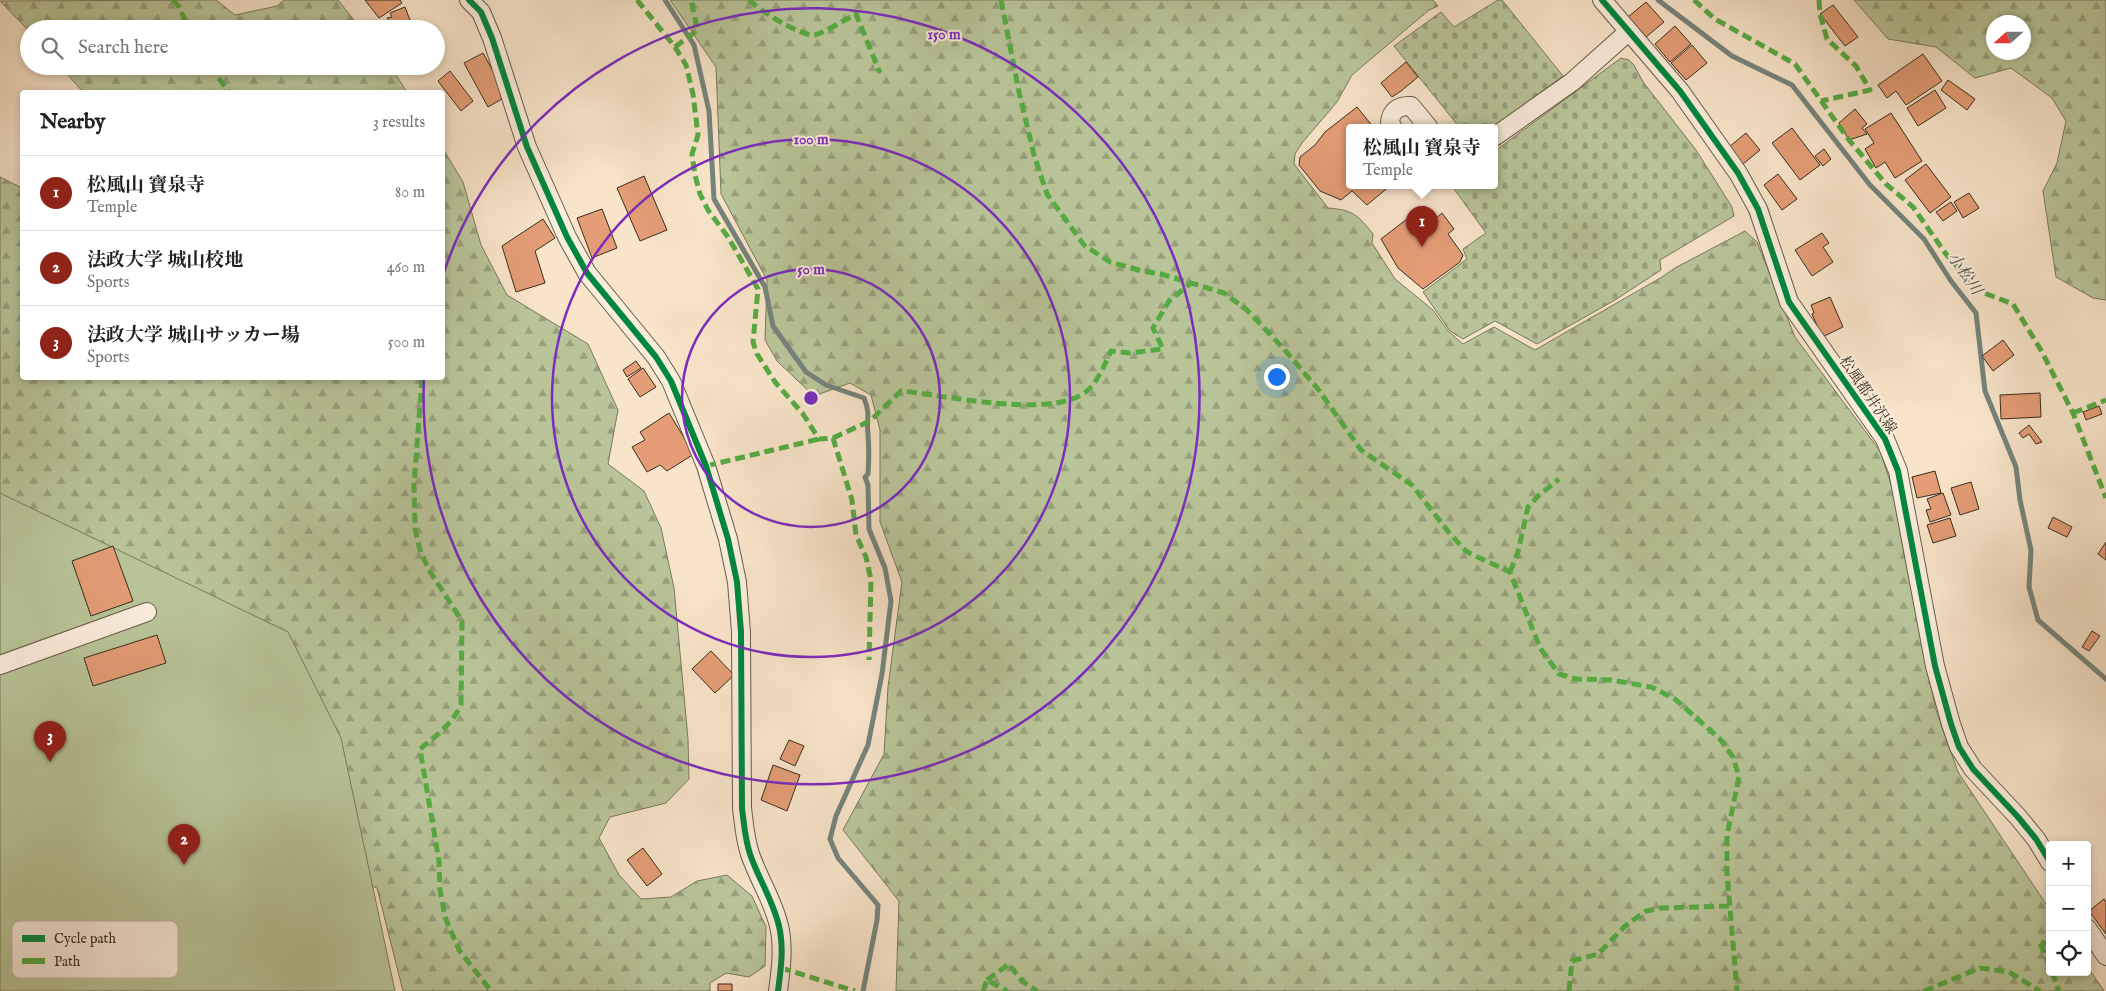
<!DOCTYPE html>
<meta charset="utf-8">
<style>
body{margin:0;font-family:"IM FELL English","Noto Serif JP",serif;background:#f2f2f2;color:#222}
.controls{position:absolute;right:15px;bottom:15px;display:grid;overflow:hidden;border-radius:5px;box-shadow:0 2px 8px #0003}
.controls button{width:45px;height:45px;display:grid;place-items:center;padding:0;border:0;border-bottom:1px solid #e0e0e0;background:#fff;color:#222;font:25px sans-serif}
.compass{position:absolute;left:1986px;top:15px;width:45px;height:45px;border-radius:50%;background:#fff;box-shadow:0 2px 8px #0003;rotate:249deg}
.you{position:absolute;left:1276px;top:376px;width:18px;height:18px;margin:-12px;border:4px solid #fff;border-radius:50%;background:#1a73e8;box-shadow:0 0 0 8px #1a73e833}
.badge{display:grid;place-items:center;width:32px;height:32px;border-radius:50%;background:#8f2418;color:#fff;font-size:16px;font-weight:700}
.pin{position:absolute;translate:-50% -41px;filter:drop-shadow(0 1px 2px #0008)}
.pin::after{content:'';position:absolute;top:26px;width:18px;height:15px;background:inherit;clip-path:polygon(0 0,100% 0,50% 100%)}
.popup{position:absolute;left:1346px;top:124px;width:152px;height:65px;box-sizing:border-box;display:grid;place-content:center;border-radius:5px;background:#fff;filter:drop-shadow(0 1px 4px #0005);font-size:16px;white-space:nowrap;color:#767676}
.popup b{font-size:19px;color:#222}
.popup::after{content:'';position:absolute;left:50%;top:100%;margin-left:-10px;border:10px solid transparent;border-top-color:#fff}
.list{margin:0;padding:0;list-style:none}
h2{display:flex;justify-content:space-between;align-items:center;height:65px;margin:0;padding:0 20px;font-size:21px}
h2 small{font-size:16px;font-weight:400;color:#767676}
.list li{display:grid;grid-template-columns:32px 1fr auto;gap:15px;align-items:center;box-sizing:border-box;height:75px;padding:0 20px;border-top:1px solid #e0e0e0}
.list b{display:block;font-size:19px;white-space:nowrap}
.list p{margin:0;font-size:16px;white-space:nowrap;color:#767676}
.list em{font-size:16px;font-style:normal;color:#767676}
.icon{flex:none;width:28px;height:28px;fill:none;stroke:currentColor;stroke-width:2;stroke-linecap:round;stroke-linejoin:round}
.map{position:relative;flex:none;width:2106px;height:991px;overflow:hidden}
.search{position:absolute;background:#fff;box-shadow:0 2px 8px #0003;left:20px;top:20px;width:425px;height:55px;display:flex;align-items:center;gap:12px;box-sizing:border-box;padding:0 18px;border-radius:28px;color:#767676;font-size:19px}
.panel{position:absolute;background:#fff;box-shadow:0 2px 8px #0003;left:20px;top:90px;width:425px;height:290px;border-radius:5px}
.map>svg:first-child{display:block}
.forest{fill:url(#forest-firs);stroke:#78795c;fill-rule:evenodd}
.cemetery{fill:url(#cemetery-stones);stroke:#78795c}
.pitch{fill:#b9c599;stroke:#78795c}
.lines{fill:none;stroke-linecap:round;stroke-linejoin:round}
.stream{stroke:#75847c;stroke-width:5}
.building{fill:#e49d76;stroke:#382d1e}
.minor-casing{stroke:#685b49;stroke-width:20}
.minor{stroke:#faeddc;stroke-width:18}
.quiet{stroke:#55ab43;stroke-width:5;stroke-dasharray:10 5;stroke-linecap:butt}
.cycleway-casing{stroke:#faeddc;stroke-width:9}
.cycleway{stroke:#00873e;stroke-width:6}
.ring{fill:none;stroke:#7b2cbf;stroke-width:2.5}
.labels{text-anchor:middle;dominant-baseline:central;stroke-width:4;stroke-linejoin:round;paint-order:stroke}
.street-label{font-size:15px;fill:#382d1e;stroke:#faeddc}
.water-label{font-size:16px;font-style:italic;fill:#525145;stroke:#faeddc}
.key{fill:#faeddc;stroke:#c0b3a3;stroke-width:1}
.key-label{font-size:14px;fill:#382d1e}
.centre{fill:#7b2cbf;stroke:#faeddc;stroke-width:2.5}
.ring-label{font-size:15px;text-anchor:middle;font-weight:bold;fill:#7b2cbf;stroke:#faeddc;stroke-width:4;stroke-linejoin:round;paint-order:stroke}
</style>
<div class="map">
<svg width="2106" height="991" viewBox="0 0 2106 991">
<defs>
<pattern id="forest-firs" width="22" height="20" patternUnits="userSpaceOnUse" patternTransform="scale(1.25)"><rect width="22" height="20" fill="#b9c599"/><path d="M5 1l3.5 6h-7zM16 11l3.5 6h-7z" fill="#97a07c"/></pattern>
<pattern id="cemetery-stones" width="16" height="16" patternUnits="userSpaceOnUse" patternTransform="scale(1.25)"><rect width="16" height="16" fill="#b9c599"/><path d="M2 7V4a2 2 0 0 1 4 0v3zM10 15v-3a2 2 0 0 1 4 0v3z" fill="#97a07c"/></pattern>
</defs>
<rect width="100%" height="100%" fill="#f8e4c9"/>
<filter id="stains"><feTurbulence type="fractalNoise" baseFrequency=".004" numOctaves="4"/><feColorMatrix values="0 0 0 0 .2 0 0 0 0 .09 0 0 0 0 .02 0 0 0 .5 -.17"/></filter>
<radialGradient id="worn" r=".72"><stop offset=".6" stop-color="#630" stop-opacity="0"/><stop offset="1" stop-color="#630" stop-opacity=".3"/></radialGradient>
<!-- forest -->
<path class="forest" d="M 216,0 L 235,15 L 277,6 L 284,0 L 338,0 L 361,29 L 29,29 L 29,31 L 0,1 Z
M 670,0 L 1433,0 L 1438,6 L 1429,10 L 1352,75 L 1337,102 L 1302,143 L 1295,154 L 1294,164 L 1328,208 C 1353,210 1358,215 1373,234 L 1372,243 L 1395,279 L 1433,310 L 1448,331 L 1463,344 L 1494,327 L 1535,350 L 1662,277 L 1675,268 L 1745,231 L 1757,242 L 1795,337 L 1880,451 L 1896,499 L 1935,707 L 1958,772 L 2050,910 L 2050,972 L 2087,972 L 2087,966 L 2104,991 L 896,991 L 899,901 L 843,830 L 884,754 L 888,687 L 902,582 L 880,522 L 880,430 L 871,395 L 850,383 L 814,396 L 777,361 L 765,340 L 767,280 L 721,194 L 716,67 Z
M 1854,0 L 2106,0 L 2106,300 L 2093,298 L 2056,277 L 2043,191 L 2057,163 L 2066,121 L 2052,98 L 2011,68 L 1975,78 L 1936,47 L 1888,39 ZM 2024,22 L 2024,52 L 1994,52 L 1994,22 Z
M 60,66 L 390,66 L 407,92 L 83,92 Z
M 443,149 L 463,182 L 481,245 L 507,295 L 588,344 L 618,410 L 608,464 L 644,491 L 661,528 L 674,588 L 688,739 L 689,779 L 666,803 L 610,817 L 599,838 L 619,875 L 641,899 L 671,897 L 697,881 L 727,875 L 752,896 L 766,927 L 765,966 L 749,977 L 726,973 L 710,983 L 710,991 L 403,991 L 377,888 L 303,857 L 0,512 L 0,177 L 22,188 L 22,378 L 442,378 Z"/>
<!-- cemetery -->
<path class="cemetery" d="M 1498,0 L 1502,0 L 1563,76 L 1493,128 L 1460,128 L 1394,46 L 1441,12 L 1454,27 Z
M 1621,58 L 1629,60 L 1634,65 L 1643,82 L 1696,150 L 1732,207 L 1734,216 L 1660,260 L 1661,270 L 1615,300 L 1537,344 L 1495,321 L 1463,339 L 1450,331 L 1423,292 L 1467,259 L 1463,249 L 1486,233 L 1452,186 L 1494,186 L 1495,151 Z"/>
<!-- pitch -->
<path class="pitch" d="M 0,493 L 288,632 L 341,738 L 395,991 L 0,991 Z"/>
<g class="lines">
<!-- stream -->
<path class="stream" d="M 665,0 L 694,45 L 709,111 L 714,199 L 765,287 L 773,326 L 806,372 L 826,385 L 864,398 C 871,416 866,417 868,434 C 869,447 869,460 868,474 L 865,477 L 868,485 L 869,529 L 885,568 L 891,601 L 882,674 L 868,745 L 836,816 L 830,839 L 838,858 L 878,905 L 877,920 L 863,991
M 1658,0 L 1732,56 L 1792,85 L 1870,185 L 1924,239 L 1951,281 L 1976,313 L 1985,391 L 2016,467 L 2020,500 L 2031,550 L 2029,587 L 2038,620 L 2106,679"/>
</g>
<!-- building -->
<path class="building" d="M 365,0 L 400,0 L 402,3 L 379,18 Z
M 1646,2 L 1664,22 L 1646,37 L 1628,17 Z
M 1833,5 L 1858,37 L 1845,46 L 1820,14 Z
M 405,7 L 410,20 L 387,29 L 384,23 L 389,21 L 387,18 L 392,17 L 390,13 Z
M 1675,26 L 1691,44 L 1670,62 L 1655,44 Z
M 1692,45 L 1707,63 L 1686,80 L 1671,63 Z
M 483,53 L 507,96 L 488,107 L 464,63 Z
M 1923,54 L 1942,81 L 1906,105 L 1896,91 L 1887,98 L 1878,85 Z
M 1406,62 L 1418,77 L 1401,91 L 1392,97 L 1381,83 Z
M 450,71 L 473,101 L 461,111 L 438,81 Z
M 1948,80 L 1975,99 L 1967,110 L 1941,90 Z
M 1935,90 L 1946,108 L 1918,126 L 1907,108 Z
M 1357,107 L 1374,128 L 1350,128 L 1350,186 L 1390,186 L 1367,205 L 1352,191 L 1341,200 L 1320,191 L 1299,165 L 1300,157 L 1315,145 L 1325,132 Z
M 1855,109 L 1867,124 L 1862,128 L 1867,134 L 1849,140 L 1839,123 Z
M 1891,113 L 1922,161 L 1895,178 L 1885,162 L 1876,168 L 1865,149 L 1874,143 L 1865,129 Z
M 1792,128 L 1820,165 L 1800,180 L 1772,143 Z
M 1746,133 L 1760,150 L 1743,164 L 1729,147 Z
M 1824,149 L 1831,159 L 1823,166 L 1815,156 Z
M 1926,164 L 1951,197 L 1930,213 L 1905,180 Z
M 1778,174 L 1797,199 L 1782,210 L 1764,185 Z
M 644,176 L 667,230 L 640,241 L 617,188 Z
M 1969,193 L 1979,208 L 1963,218 L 1954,202 Z
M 1951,202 L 1957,211 L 1943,221 L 1936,212 Z
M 1424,206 L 1435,219 L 1442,213 L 1454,229 L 1448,234 L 1463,255 L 1460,262 L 1423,289 L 1398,268 L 1381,239 Z
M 602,209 L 617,248 L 592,258 L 577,218 Z
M 543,219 L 555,238 L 535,251 L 545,283 L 516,292 L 502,246 Z
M 1822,233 L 1829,243 L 1823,247 L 1833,262 L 1812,276 L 1795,250 Z
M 1830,297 L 1843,327 L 1822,337 L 1812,314 L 1814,313 L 1811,305 Z
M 2003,340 L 2014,355 L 1993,371 L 1982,356 Z
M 636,361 L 641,368 L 627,377 L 623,370 Z
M 643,368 L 656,387 L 640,397 L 628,379 Z
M 2040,393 L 2041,417 L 2001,419 L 2000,395 Z
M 2099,406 L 2102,414 L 2086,420 L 2083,412 Z
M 669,413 L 694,454 L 667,471 L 660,465 L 647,472 L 632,447 L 645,440 L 640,432 Z
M 2029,425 L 2042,442 L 2036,444 L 2029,434 L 2023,438 L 2019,433 Z
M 1935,471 L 1941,493 L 1917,498 L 1912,477 Z
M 1971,482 L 1979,509 L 1960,515 L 1951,488 Z
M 1943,493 L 1951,515 L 1930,522 L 1926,510 L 1931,509 L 1927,499 Z
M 2053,517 L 2072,527 L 2067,537 L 2048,528 Z
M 1950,518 L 1956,536 L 1933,543 L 1927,525 Z
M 2106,542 L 2106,560 L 2098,554 Z
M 113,546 L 133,601 L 91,616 L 72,561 Z
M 2092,631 L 2100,636 L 2089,651 L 2082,647 Z
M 157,635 L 166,663 L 93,686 L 84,658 Z
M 711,651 L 734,675 L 715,693 L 692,669 Z
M 789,740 L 804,746 L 795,766 L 780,759 Z
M 773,765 L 800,775 L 787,811 L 761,800 Z
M 643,848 L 662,874 L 647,886 L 627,860 Z
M 2104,899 L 2106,902 L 2106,934 L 2089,911 Z
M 718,984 L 732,984 L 732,991 L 718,991 Z"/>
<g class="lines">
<!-- minor casing -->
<g class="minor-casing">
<path id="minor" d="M 469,0 L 481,12 L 492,38 L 527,147 L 567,237 L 587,273 L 656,357 L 671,381 L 706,466 L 728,539 L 737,582 L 741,632 L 742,808 C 744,824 745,839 750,854 C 758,878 773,900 779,926 C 784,947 781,969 778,991
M 1602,0 L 1680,91 L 1738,173 L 1758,209 L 1789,302 L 1885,439 L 1898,471 L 1935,666 L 1951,724 L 1959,747 L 1973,769 L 2018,817 L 2036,839 L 2050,862
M 1393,128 L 1390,124 C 1390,111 1399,105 1411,106 L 1429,128
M 1494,137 L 1572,82 L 1628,32
M 0,665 L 147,612
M 2087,928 L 2106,956"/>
</g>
<!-- minor -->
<use href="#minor" class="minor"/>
<!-- quiet -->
<path class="quiet" d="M 173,0 L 179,7 L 189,29
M 637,0 L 675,47 L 686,65 L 693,94 L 698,135 L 692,154 L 695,175 L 700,194 L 708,210 L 728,237 L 758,289 L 753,342 L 757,354 L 775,382 L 803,414 L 819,439 L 833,438 L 852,500 L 856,535 L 866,557 L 871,580 L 869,660
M 749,0 C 760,10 799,36 814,35 C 822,34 848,18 856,14 L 880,73
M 1001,0 L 1019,92 L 1034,155 L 1047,194 L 1084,245 L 1110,262 L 1142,271 L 1161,274 L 1224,293 L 1247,310 L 1283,348 L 1318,389 L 1361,450 L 1412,485 L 1450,534 L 1467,552 L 1510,572 L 1540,648 L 1559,674 L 1576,679 L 1611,680 L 1651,687 L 1675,699 L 1720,739 L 1733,757 L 1739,777 L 1727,835 L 1727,873 L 1737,991
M 1694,0 L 1715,19 L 1795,64 L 1849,140 L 1886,184 L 1913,207 L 1946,254 L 1979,291 L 2013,304 L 2042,352 L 2073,413 L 2106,498
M 1819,0 L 1820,14 L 1827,39 L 1856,66 L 1870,90 L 1821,101
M 675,47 L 695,32 L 696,23 L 691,0
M 210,66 L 229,92
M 422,378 L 414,486 L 415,529 L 420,550 L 429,570 L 462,621 L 461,705 C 452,724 436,736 420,749 L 439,861 L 440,890 L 445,917 L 459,950 L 491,991
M 2073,413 L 2106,400
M 833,438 L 870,421 L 901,391 C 945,395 1052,420 1087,391 C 1098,381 1105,364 1111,351 L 1130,353 L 1163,349 L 1153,328 L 1169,301 L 1191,283
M 706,466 L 819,439
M 1510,572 L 1518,552 L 1528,507 L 1539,495 L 1559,479
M 2050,946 L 2039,941 L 2050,967
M 781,968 L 855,991
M 2052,972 L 2059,991
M 987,980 L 1009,964 L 1022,981 L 1037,991
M 983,991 L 987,980 L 1007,991
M 1569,991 L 1572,961 L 1598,954 L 1625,926 L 1646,911 L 1662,908 L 1731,906
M 1924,991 L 1980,968 L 2009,972 L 2040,991"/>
<!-- cycleway casing -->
<g class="cycleway-casing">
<path id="cycleway" d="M 469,0 L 481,12 L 492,38 L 527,147 L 567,237 L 587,273 L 656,357 L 671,381 L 706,466 L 728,539 L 737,582 L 741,632 L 742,808 C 744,824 745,839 750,854 C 758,878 773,900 779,926 C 784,947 781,969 778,991
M 1602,0 L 1680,91 L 1738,173 L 1758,209 L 1789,302 L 1885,439 L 1898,471 L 1935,666 L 1951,724 L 1959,747 L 1973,769 L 2018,817 L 2036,839 L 2050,862"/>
</g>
<!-- cycleway -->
<use href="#cycleway" class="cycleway"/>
</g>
<!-- distance rings -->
<g class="ring">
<circle cx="811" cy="398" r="129"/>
<circle cx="811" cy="398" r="259"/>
<path d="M443 275A388 388 0 1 1 424 378"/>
</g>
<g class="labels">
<!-- street labels -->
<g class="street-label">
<text transform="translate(1868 395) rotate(56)">松風都井沢線</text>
</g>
<!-- water labels -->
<g class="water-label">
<text transform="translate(1964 274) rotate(55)">小松川</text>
</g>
</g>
<!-- legend -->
<rect x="12" y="921" width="166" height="57" rx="8" class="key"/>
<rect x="22" y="935" width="23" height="7" fill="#00873e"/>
<rect x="22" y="958" width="23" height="6" fill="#55ab43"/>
<g class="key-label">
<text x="54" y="943">Cycle path</text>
<text x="54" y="966">Path</text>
</g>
<circle cx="811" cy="398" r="8" class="centre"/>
<g class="ring-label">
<text x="944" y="39">150 m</text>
<text x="811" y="144">100 m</text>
<text x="811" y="274">50 m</text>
</g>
<rect width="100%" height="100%" filter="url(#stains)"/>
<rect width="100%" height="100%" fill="url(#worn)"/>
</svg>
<div class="controls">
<button>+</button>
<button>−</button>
<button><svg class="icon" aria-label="locate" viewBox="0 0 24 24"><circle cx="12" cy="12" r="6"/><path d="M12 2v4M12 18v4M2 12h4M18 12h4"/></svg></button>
</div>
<svg class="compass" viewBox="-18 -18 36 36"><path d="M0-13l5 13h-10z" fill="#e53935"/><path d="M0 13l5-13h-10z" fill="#767676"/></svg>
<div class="you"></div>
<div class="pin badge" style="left:1422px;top:247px">1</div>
<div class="popup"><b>松風山 寶泉寺</b>Temple</div>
<div class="pin badge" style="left:184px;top:865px">2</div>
<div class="pin badge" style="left:50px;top:762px">3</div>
<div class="search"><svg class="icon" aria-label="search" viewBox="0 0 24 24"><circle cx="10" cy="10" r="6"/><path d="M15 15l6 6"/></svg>Search here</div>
<section class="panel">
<h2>Nearby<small>3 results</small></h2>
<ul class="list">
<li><span class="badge">1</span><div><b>松風山 寶泉寺</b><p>Temple</p></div><em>80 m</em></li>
<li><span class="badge">2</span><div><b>法政大学 城山校地</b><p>Sports</p></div><em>460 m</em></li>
<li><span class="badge">3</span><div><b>法政大学 城山サッカー場</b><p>Sports</p></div><em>500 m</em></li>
</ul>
</section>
</div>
